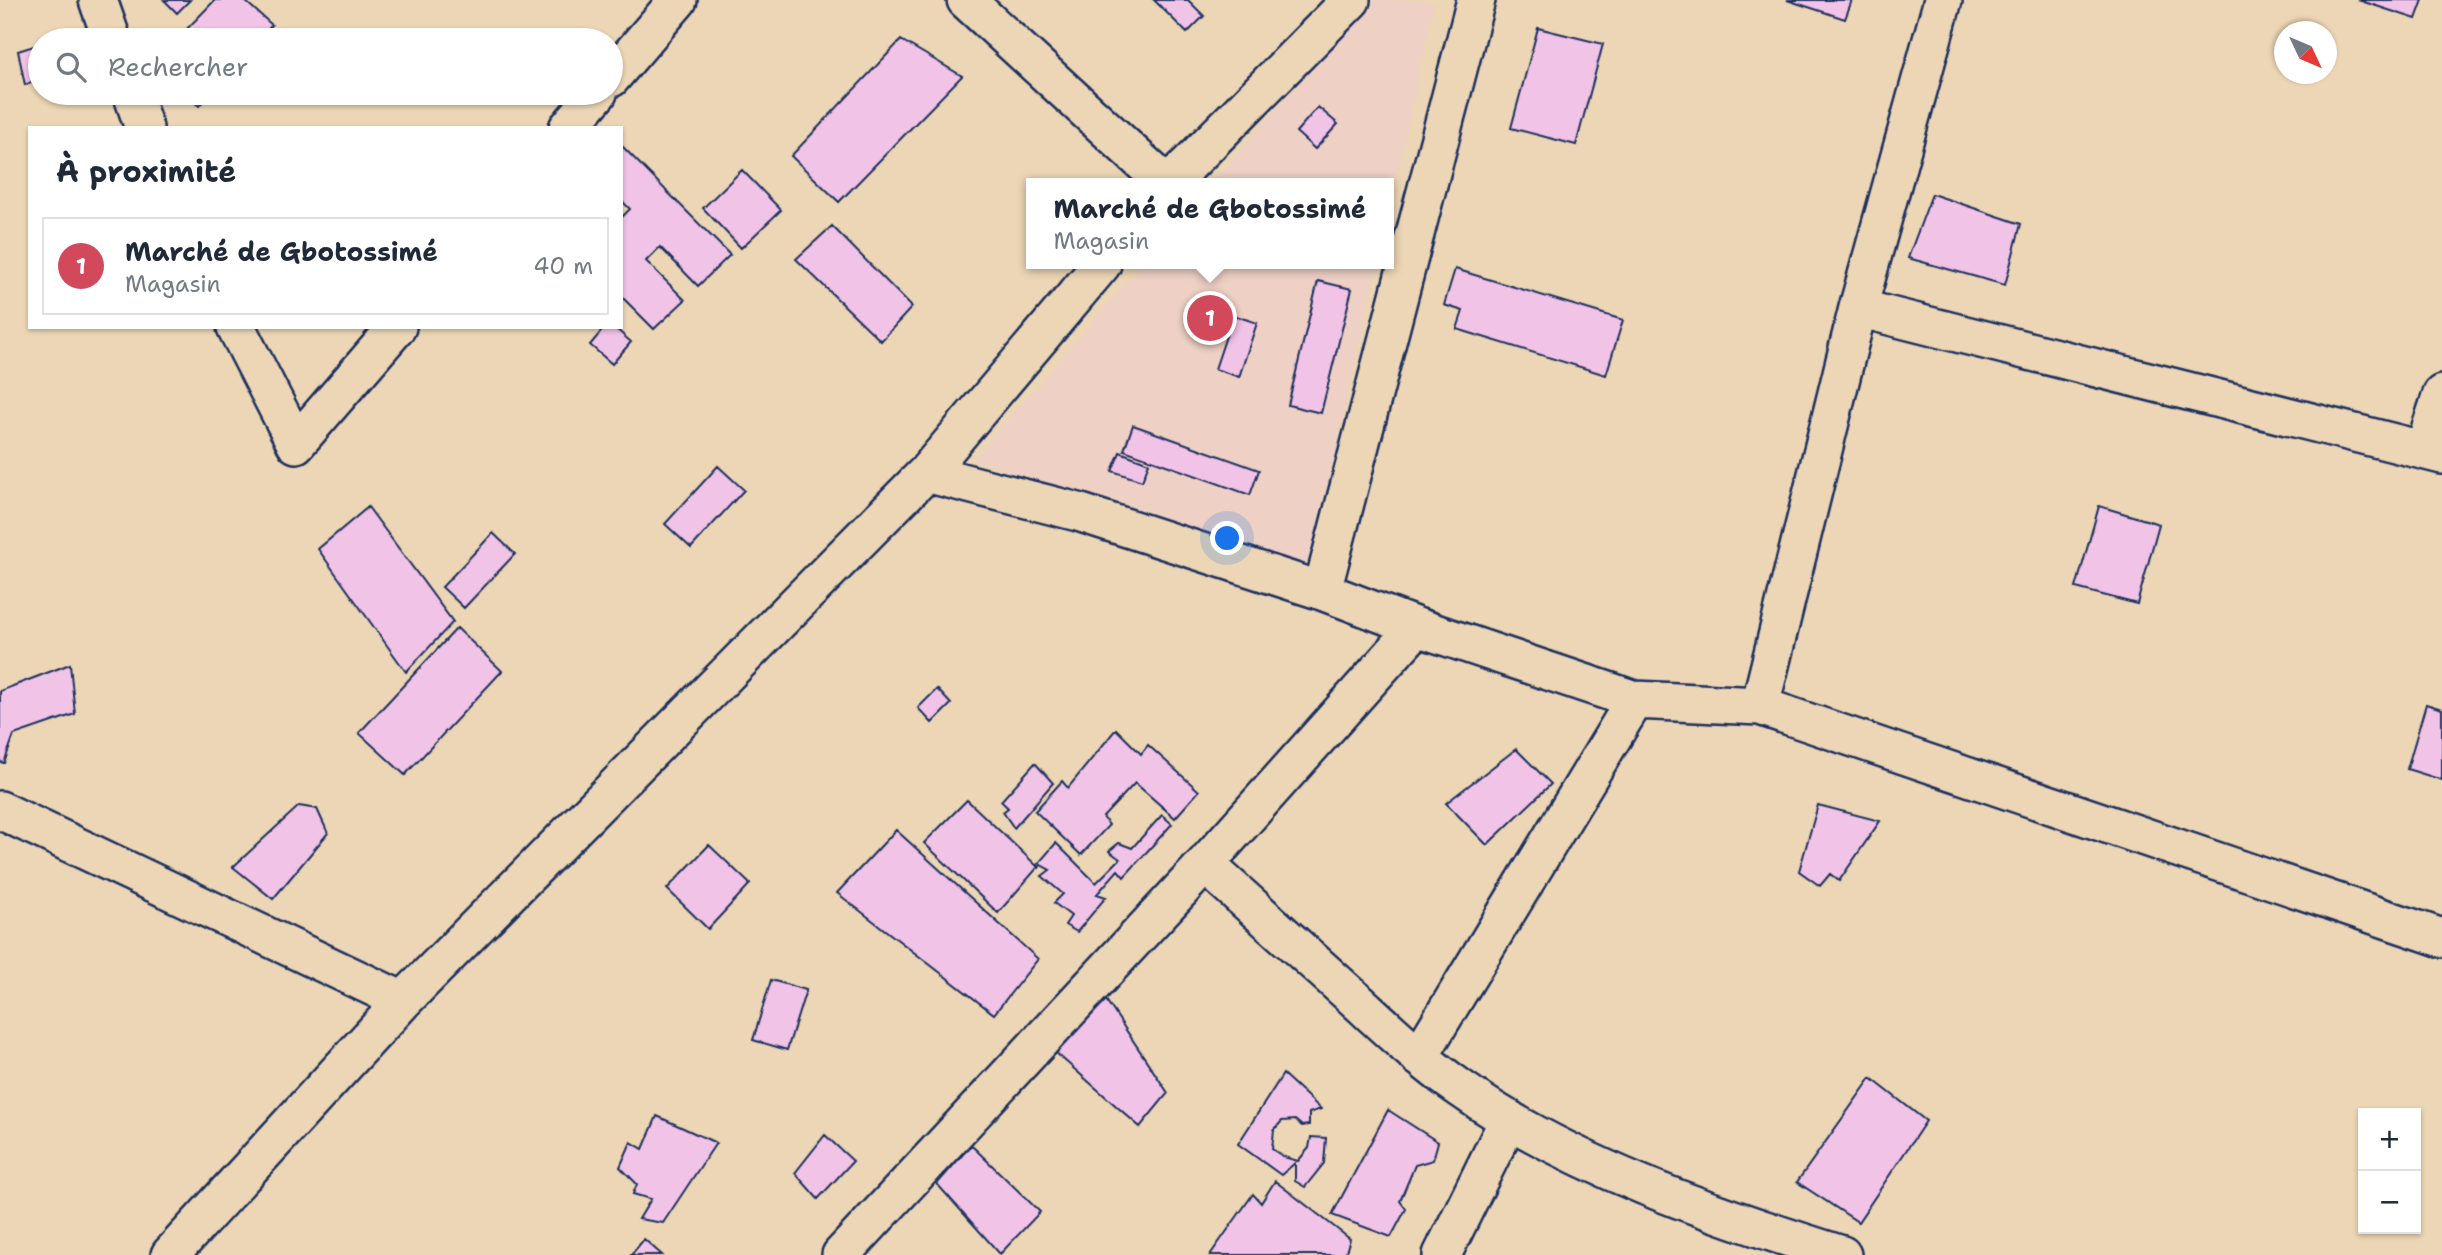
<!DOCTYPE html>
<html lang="fr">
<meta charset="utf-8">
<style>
body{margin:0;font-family:"Shantell Sans",sans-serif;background:#f2f2f3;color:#1f2937}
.controls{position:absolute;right:21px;bottom:21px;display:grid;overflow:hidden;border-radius:0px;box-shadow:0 2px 5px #0004}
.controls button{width:63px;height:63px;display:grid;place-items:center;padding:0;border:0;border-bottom:2px solid #e0e1e3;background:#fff;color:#1f2937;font:35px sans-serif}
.compass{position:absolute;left:2274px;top:21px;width:63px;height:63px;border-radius:50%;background:#fff;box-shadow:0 2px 5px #0004;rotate:134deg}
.you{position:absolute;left:1228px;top:539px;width:24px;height:24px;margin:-18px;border:5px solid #fff;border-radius:50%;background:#1a73e8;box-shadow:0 0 0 10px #1a73e833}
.badge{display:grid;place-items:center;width:46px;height:46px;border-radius:50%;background:#d1495b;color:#fff;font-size:23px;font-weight:700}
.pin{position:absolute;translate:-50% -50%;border:4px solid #fff;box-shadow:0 2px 7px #0006}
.popup{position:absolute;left:1026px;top:178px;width:368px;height:91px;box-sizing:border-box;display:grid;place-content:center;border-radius:0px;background:#fff;filter:drop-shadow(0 2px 5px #0005);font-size:23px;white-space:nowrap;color:#747a83}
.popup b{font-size:26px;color:#1f2937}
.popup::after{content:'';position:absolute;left:50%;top:100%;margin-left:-14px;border:14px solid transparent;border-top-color:#fff}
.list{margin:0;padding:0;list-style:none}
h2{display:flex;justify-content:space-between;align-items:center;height:91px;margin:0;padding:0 28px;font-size:30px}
h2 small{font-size:23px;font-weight:400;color:#747a83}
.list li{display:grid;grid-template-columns:46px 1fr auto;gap:21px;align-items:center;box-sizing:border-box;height:98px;margin:0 14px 14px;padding:0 14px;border:2px solid #e0e1e3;border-radius:0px}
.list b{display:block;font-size:26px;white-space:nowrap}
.list p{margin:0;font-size:23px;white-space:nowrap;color:#747a83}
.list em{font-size:23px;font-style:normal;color:#747a83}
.icon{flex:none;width:38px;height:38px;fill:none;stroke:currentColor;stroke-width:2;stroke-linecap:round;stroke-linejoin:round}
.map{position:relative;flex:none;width:2442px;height:1255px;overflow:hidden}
.search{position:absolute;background:#fff;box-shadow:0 2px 5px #0004;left:28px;top:28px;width:595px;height:77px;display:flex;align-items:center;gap:18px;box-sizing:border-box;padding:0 24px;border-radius:38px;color:#747a83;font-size:26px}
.panel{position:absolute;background:#fff;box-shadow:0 2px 5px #0004;left:28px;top:126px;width:595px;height:203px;border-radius:0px}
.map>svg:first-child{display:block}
.built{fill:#eed0c4}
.building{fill:#f1c3e7;stroke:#1b2f5e;stroke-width:2}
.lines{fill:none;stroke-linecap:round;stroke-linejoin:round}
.street-casing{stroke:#1b2f5e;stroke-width:42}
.street{stroke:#ecd6b5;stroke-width:37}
</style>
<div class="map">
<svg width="2442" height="1255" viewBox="0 0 2442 1255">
<rect width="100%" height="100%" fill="#ecd6b5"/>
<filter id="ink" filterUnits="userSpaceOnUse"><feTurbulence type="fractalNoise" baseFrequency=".0143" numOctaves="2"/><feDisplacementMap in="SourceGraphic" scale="14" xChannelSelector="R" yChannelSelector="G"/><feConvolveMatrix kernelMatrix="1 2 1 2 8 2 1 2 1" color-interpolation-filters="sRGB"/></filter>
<g filter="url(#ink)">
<!-- built -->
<path class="built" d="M 1371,0 L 1423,0 L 1434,4 L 1389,210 L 1388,183 L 1212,183 Z
M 1143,264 L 1377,264 L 1309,570 L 973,460 Z"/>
<!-- building -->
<path class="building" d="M 164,0 L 190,0 L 177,13 Z
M 215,0 L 244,0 L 272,25 L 258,40 L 168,40 L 175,31 L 180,36 Z
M 1154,0 L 1188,0 L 1204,16 L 1187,33 Z
M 1787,0 L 1852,0 L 1845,19 Z
M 2358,0 L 2423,0 L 2416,19 Z
M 1538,28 L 1603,44 L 1576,145 L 1511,128 Z
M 901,40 L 962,76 L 839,202 L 791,156 Z
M 40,44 L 40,78 L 25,85 L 18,51 Z
M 183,93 L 211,93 L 199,106 Z
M 1318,107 L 1338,124 L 1315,149 L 1296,132 Z
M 621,145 L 730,255 L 698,286 L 660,247 L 646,261 L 685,300 L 654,329 L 621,296 L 621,218 L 630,209 L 621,200 Z
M 742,170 L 781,210 L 741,248 L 703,208 Z
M 1932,194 L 2021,224 L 2005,285 L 1908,258 Z
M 832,226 L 912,307 L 881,341 L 796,259 Z
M 1455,269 L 1623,320 L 1606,375 L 1457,329 L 1463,311 L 1444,305 Z
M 1318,281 L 1352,289 L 1321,413 L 1288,405 Z
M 1233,315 L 1257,323 L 1239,377 L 1215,369 Z
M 605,327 L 614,327 L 631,342 L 612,364 L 590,345 Z
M 1133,425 L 1259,470 L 1250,495 L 1124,450 Z
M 1120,452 L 1149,463 L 1142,481 L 1112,471 Z
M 718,466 L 744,490 L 691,548 L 665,524 Z
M 2099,506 L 2159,524 L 2137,604 L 2076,588 Z
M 368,507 L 453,622 L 406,672 L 318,549 Z
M 493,533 L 515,554 L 464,608 L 442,587 Z
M 457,628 L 502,671 L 405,775 L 359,733 Z
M 70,664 L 75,714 L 14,735 L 4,763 L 0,762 L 0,691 Z
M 937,689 L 951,704 L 932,723 L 918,708 Z
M 2426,704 L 2442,709 L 2442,780 L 2407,769 Z
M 1116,729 L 1141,754 L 1148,745 L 1199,791 L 1175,818 L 1135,783 L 1103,817 L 1109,825 L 1081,855 L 1035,811 L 1062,781 L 1068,788 Z
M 1516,749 L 1551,784 L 1487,845 L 1446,803 Z
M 1035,763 L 1053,783 L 1014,828 L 1003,812 L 1008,808 L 1001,801 Z
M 967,800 L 1038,867 L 998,913 L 924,843 Z
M 1818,805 L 1880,821 L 1839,881 L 1830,874 L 1820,886 L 1799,871 Z
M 299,806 L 317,809 L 328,833 L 273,899 L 233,867 Z
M 1162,815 L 1172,824 L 1124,877 L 1118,870 L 1097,894 L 1106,897 L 1077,932 L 1065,925 L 1071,916 L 1054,903 L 1063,894 L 1042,876 L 1050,870 L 1041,865 L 1039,868 L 1037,865 L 1056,843 L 1096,883 L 1120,859 L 1109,851 L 1119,843 L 1132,848 Z
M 896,830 L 1038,959 L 994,1014 L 837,893 Z
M 709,845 L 750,884 L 708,929 L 667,889 Z
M 771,980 L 806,990 L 787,1050 L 753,1040 Z
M 1106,1000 L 1168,1093 L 1140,1127 L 1055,1052 Z
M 1283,1074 L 1321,1109 L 1309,1113 L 1309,1125 L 1302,1126 L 1295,1120 L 1282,1121 L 1274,1130 L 1272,1149 L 1284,1157 L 1298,1161 L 1309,1148 L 1311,1137 L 1326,1138 L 1324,1163 L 1305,1187 L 1295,1181 L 1295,1163 L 1281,1175 L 1238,1144 Z
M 1871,1078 L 1926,1121 L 1858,1222 L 1797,1182 Z
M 1388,1110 L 1438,1142 L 1433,1160 L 1415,1165 L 1400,1201 L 1406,1209 L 1391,1237 L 1332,1215 Z
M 657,1116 L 716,1143 L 663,1223 L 639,1219 L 651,1199 L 633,1194 L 637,1184 L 620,1167 L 631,1142 L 643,1149 Z
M 825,1135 L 853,1161 L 818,1199 L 795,1173 Z
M 971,1145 L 1040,1212 L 1000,1254 L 937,1184 Z
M 1275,1181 L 1350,1239 L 1345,1255 L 1210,1255 L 1253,1194 L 1261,1203 Z
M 644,1239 L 662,1255 L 631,1255 Z"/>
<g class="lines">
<!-- street casing -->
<g class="street-casing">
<path id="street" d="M 98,0 L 112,40
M 966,0 L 1165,183
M 611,78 L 678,0
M 132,93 L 144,128
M 568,128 L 598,93
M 1170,183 L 1351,0
M 1858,308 L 2442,455
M 236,327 L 296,444 L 397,327
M 2424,449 L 2442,394
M 926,473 L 1078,512 L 1322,591 L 1417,627 L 1635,700 L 1760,706 L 2442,938
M 1322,591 L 1476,0
M 1760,706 L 1858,308 L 1943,0
M 0,810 L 403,1001
M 1205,864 C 1255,909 1305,954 1355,999 C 1389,1030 1422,1062 1460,1088 C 1568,1165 1715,1215 1842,1255
M 1419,1057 L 1635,700
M 170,1255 L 403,1001 L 926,473 L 1102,264
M 841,1255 L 1205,864 L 1417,627
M 1442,1255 L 1509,1119"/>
</g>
<!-- street -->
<use href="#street" class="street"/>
</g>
</g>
</svg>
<div class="controls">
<button>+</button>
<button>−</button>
</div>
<svg class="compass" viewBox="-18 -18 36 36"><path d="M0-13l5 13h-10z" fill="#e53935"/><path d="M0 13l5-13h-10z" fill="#747a83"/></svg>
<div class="you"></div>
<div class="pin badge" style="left:1210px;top:318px">1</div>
<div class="popup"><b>Marché de Gbotossimé</b>Magasin</div>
<div class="search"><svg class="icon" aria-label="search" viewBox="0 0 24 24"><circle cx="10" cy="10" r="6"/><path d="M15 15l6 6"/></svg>Rechercher</div>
<section class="panel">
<h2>À proximité<small></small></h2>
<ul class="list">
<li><span class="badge">1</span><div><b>Marché de Gbotossimé</b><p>Magasin</p></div><em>40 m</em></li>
</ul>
</section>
</div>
